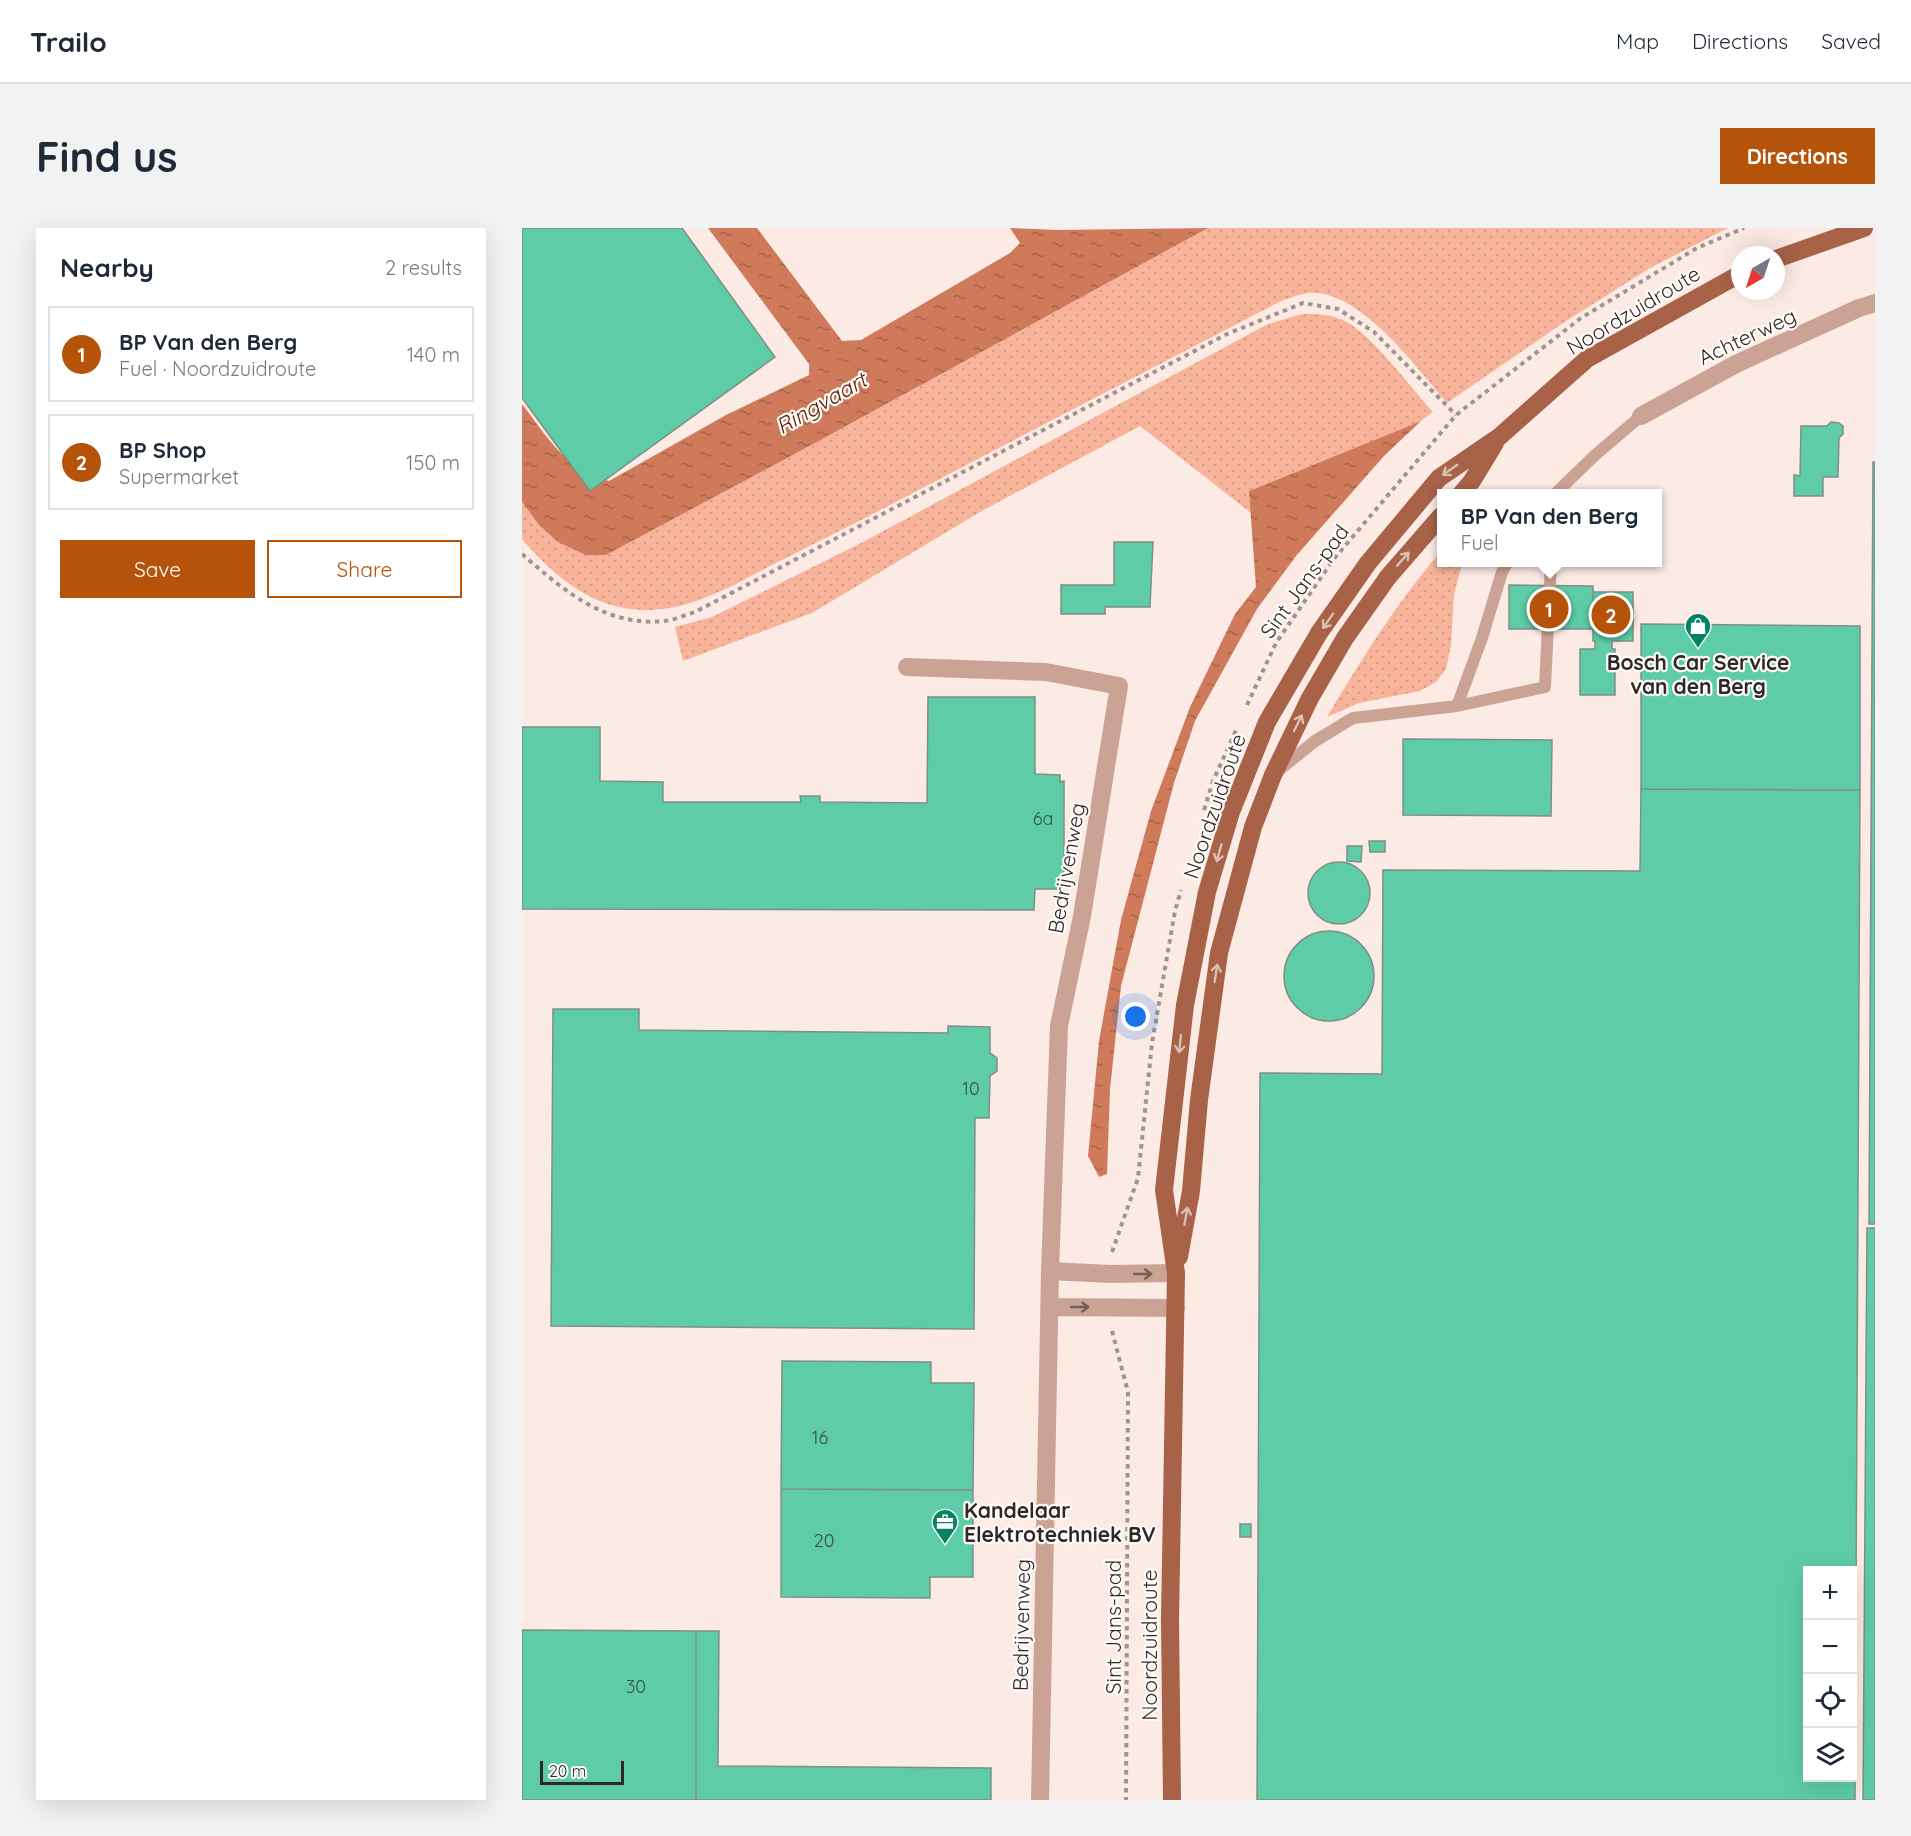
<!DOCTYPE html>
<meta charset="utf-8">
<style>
body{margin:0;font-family:Quicksand,sans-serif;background:#f2f2f3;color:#1f2937}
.controls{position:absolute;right:18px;bottom:18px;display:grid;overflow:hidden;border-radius:0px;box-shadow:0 6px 24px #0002}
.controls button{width:54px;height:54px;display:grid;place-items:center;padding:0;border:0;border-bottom:2px solid #e0e1e3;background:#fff;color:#1f2937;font:30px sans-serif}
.compass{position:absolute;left:1209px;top:18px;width:54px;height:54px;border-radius:50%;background:#fff;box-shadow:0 6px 24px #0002;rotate:219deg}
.scale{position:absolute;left:18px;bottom:15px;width:84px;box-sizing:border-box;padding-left:6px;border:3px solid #2f2826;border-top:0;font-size:16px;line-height:21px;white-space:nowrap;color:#2f2826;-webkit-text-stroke:4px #fefbf9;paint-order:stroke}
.you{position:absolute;left:614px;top:789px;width:21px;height:21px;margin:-15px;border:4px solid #fff;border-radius:50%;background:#1a73e8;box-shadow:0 0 0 9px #1a73e833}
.badge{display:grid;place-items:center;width:39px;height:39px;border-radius:50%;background:#b45309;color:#fff;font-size:20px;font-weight:700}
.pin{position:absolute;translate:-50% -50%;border:3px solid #fff;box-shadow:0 2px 6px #0006}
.popup{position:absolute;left:915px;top:261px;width:225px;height:78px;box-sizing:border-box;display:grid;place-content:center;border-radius:0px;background:#fff;filter:drop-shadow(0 2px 4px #0005);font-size:20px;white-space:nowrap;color:#747a83}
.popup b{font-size:22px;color:#1f2937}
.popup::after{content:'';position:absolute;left:50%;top:100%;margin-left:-12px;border:12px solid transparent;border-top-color:#fff}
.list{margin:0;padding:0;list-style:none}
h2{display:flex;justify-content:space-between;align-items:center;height:78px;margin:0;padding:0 24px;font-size:26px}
h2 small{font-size:20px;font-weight:400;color:#747a83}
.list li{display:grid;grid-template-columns:39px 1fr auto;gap:18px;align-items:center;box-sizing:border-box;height:96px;margin:0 12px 12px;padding:0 12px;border:2px solid #e0e1e3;border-radius:0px}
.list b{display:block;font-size:22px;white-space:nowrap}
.list p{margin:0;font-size:20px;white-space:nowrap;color:#747a83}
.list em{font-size:20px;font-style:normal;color:#747a83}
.actions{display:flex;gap:12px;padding:18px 24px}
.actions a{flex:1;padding:14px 0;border:2px solid #b45309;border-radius:0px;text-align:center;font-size:21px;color:#b45309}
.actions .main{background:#b45309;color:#fff}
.icon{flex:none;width:33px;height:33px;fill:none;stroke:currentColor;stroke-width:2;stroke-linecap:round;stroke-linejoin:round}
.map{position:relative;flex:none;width:1353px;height:1572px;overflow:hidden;border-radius:0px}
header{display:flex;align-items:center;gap:36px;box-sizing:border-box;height:84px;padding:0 30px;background:#fff;border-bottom:2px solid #e0e1e3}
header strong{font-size:28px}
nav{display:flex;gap:33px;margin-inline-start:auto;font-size:21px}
.intro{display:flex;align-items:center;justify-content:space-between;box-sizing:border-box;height:144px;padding:0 36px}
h1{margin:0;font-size:42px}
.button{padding:15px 27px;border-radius:0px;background:#b45309;color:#fff;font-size:21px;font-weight:700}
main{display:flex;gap:36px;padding:0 36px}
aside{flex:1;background:#fff;border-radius:0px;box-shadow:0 6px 24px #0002}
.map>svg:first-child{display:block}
.grass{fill:url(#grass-dots)}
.water{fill:url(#water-ripples)}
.building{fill:#5ecca7;stroke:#7f8f88;stroke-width:1.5;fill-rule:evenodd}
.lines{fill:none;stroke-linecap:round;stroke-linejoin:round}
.path{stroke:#a19490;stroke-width:4;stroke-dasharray:4.5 4.5;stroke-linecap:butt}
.lane{stroke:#cba394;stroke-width:12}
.street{stroke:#cba394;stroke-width:18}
.primary{stroke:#a76248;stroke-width:18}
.oneway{stroke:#dbbeb2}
.oneway2{stroke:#755f58}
.labels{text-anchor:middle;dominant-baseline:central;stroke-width:4.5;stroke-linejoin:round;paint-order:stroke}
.number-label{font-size:18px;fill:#3b5146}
.street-label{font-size:21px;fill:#2f2826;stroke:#fefbf9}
.poi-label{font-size:21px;font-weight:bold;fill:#2f2826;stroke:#fefbf9}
.water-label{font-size:22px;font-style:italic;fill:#572009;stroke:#fefbf9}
</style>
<header>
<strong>Trailo</strong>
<nav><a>Map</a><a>Directions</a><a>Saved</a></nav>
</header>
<div class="intro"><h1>Find us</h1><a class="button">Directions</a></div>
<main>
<aside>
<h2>Nearby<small>2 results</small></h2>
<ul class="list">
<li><span class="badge">1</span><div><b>BP Van den Berg</b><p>Fuel · Noordzuidroute</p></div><em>140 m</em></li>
<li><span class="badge">2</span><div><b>BP Shop</b><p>Supermarket</p></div><em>150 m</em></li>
</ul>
<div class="actions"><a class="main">Save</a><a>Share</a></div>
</aside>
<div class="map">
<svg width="1353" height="1572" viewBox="0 0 1353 1572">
<defs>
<pattern id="grass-dots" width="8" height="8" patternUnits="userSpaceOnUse" patternTransform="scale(1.5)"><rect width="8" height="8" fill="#f8b49b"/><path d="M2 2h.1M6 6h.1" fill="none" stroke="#d59b85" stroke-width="1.8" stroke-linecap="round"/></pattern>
<pattern id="water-ripples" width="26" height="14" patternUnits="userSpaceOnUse" patternTransform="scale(1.5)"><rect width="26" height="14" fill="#cf7a5a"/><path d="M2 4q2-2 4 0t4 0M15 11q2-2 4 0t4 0" fill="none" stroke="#a8644a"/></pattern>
</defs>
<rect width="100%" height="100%" fill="#fceae4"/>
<!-- grass -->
<path class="grass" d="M 686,0 L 1206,0 L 1128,40 L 1041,95 L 925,175 C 896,141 836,59 786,65 C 778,66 768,70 759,73 C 623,144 486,215 349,287 C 315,304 282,321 248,338 C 210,358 174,379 130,382 C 73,384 35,351 0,311 L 0,274 L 17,297 L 84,327 L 271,227 Z
M 780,86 C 794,86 807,86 821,92 C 848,104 890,161 911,184 L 899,193 L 727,263 L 729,285 L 618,198 L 458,284 L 290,385 L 161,433 L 153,399 L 190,389 L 339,315 L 746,96 Z
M 919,323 L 919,334 L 940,335 L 932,367 L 929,417 L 924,441 L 914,454 L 898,463 L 837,475 L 805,489 C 839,432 875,374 919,323 Z"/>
<!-- water -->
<path class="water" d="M 186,0 L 235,0 L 320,113 L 339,112 L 488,25 L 498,15 L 488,0 L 535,2 L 686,0 L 271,227 L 84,327 L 64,327 L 36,314 L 17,297 L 0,274 L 0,176 C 27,211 42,240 87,253 L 204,187 L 287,147 L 287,136 Z
M 899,193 L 862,228 L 774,328 L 735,381 L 673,493 L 652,555 L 599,758 L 588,861 L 585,946 L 577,949 L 566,928 L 577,813 L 599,692 L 629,583 L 668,479 L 713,386 L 734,359 L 727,263 Z"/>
<!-- building -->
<path class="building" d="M 0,0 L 160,0 L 253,129 L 68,263 L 0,170 Z
M 1309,194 L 1317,195 L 1321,198 L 1321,206 L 1317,210 L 1316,249 L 1301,249 L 1301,268 L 1272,268 L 1272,247 L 1278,248 L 1279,198 L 1305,198 Z
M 1351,234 L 1353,234 L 1353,996 L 1347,996 Z
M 592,314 L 631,314 L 628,379 L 583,379 L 583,386 L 539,386 L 539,357 L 592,357 Z
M 987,357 L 1071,358 L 1071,401 L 987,401 Z
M 1071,364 L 1111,364 L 1111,413 L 1090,413 L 1090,421 L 1093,421 L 1093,467 L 1058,467 L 1058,421 L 1073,421 L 1073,413 L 1071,413 Z
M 1119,396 L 1338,398 L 1338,562 L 1119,561 Z
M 406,469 L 513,469 L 513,546 L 538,547 L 538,554 L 542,553 L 542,655 L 538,654 L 538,661 L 513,661 L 512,682 L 0,681 L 0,499 L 78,499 L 78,553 L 141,554 L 141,574 L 279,574 L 278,568 L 298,568 L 298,574 L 405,575 Z
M 881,511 L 1030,512 L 1029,588 L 881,587 Z
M 1119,561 L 1338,562 L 1333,1572 L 735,1572 L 738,845 L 860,846 L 861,642 L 1118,643 ZM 1286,1342 L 1330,1342 L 1330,1550 L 1286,1550 Z
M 847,613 L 863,613 L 863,624 L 848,624 Z
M 825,618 L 840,618 L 839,634 L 825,633 Z
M786 665a31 31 0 1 1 62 0a31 31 0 1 1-62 0Z
M762 748a45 45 0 1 1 90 0a45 45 0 1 1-90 0Z
M 31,781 L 117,781 L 117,802 L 426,805 L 426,798 L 468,799 L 468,825 L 475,830 L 475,843 L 468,848 L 467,890 L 453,890 L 452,1101 L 29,1098 Z
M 1345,1000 L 1353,1000 L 1353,1572 L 1341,1572 Z
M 260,1133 L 409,1134 L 409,1155 L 452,1155 L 451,1262 L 259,1261 Z
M 259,1261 L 451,1262 L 451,1349 L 408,1349 L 408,1370 L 259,1369 Z
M 718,1296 L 729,1296 L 729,1309 L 718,1309 Z
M 0,1402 L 174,1403 L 174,1572 L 0,1572 Z
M 174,1403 L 197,1403 L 196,1538 L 469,1540 L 469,1572 L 174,1572 Z"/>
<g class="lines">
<!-- path -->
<path class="path" d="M 0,326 C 41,362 83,399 142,393 C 152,392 163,387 173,384 L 705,106 L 781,75 L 816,81 L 852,104 L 934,187
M 725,477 L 754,415 L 811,332 L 934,187 L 1059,90 L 1175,20 L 1222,0
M 682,582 L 691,553 L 715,500
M 590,1024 L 616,950 L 630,815 L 653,683 L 659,662
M 590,1103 L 606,1164 L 604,1572"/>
<!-- lane -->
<path class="lane" d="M 1033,266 L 1072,228 L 1119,188
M 935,478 L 1023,459 L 1029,334
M 756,543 L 793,513 L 831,490 L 935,478 L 960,410 L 980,344 L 986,334"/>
<!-- street -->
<path class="street" d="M 1119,188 L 1214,136 L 1337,80 L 1353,75
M 385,439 L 524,444 L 597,458 L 560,688 L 537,798 L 528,1043 L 518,1572
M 528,1043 L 588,1046 L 654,1045
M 528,1079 L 654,1080"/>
<!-- primary -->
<path class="primary" d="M 1254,31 L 1342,0
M 939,266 L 950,253 L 973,215
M 657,1029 L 669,963 L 677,872 L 697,725 L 731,599 L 751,547 L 788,470 L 823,410 L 866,349 L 919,288
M 650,1572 L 648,1391 L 654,1045 L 642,962 L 663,777 L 685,664 L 709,584 L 745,494 L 797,405 L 846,335 L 917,250 L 977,209 L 1065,131 L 1218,46"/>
</g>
<!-- one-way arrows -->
<defs><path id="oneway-shaft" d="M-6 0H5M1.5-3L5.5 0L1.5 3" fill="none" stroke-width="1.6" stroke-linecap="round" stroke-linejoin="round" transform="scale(1.5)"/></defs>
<g class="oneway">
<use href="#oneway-shaft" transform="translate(928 242) rotate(145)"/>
<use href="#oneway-shaft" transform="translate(881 331) rotate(-49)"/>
<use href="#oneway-shaft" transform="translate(806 393) rotate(125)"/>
<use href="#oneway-shaft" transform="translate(776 495) rotate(-64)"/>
<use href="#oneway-shaft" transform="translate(697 625) rotate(106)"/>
<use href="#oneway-shaft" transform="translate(694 745) rotate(-81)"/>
<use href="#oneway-shaft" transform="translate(658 816) rotate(96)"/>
<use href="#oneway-shaft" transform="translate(664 988) rotate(-80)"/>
</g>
<g class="oneway2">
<use href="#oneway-shaft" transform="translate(621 1046)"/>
<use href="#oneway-shaft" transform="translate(558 1079)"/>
</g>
<!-- icons -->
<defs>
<g id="shop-pin" transform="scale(1.35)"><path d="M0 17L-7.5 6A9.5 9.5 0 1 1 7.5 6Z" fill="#058364" stroke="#fefbf9"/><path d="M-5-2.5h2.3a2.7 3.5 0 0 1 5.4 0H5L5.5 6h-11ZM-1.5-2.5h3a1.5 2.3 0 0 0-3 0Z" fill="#fff"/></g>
<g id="office-pin" transform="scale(1.35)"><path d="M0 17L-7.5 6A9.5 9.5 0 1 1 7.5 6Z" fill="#058364" stroke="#fefbf9"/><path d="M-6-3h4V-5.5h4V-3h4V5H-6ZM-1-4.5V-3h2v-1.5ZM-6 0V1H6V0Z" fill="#fff"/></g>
</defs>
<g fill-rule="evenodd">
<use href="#shop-pin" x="1176" y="398"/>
<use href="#office-pin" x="423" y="1294"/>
</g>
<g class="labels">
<!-- number labels -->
<g class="number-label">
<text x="521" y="590">6a</text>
<text x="449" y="860">10</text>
<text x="298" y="1209">16</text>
<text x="302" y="1312">20</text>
<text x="114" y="1458">30</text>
</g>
<!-- street labels -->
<g class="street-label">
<text transform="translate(1111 82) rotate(-31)">Noordzuidroute</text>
<text transform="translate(1225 108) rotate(-25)">Achterweg</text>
<text transform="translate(782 353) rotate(-54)">Sint Jans-pad</text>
<text transform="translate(692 578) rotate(-71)">Noordzuidroute</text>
<text transform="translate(544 640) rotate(-80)">Bedrijvenweg</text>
<text transform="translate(499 1397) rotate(-89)">Bedrijvenweg</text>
<text transform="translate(591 1399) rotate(-90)">Sint Jans-pad</text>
<text transform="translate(627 1417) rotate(-90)">Noordzuidroute</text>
</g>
<!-- poi labels -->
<g class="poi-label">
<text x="1176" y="434">Bosch Car Service<tspan x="1176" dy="24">van den Berg</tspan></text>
<text x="442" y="1282" text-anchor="start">Kandelaar<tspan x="442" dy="24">Elektrotechniek BV</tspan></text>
</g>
<!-- water labels -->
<g class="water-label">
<text transform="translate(299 175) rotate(-30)">Ringvaart</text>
</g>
</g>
</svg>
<div class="controls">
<button>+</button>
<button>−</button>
<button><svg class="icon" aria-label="locate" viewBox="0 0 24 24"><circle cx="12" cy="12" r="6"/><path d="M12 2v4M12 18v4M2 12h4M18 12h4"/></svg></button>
<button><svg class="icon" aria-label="layers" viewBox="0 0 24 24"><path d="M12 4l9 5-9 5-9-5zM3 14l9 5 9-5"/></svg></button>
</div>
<svg class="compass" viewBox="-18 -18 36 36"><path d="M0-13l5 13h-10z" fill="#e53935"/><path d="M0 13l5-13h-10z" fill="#747a83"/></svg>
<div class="scale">20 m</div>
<div class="you"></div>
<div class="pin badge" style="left:1027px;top:381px">1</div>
<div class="popup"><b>BP Van den Berg</b>Fuel</div>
<div class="pin badge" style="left:1089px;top:387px">2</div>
</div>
</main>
